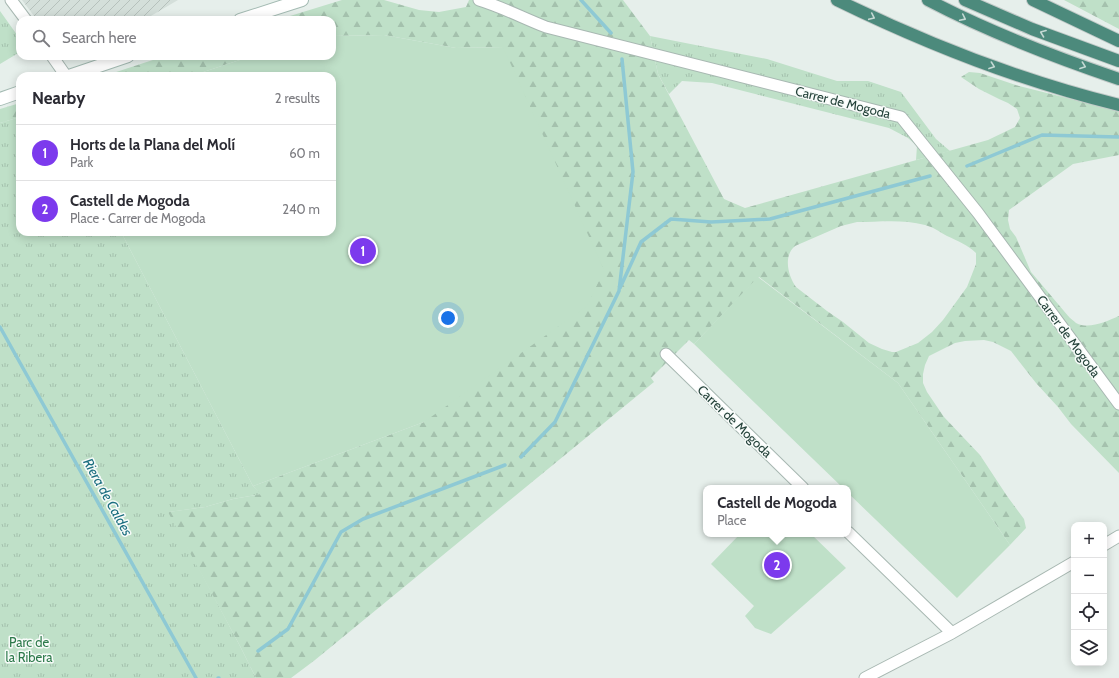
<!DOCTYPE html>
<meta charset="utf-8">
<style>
body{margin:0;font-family:Cabin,sans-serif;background:#f2f2f3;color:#2b2b33}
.controls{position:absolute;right:12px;bottom:12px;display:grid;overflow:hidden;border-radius:8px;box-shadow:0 2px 10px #0003}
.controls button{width:36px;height:36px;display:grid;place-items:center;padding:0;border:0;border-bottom:1px solid #e1e1e2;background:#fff;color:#2b2b33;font:20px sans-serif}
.you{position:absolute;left:448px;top:318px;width:14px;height:14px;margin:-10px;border:3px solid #fff;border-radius:50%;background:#1a73e8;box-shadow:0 0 0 6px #1a73e833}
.badge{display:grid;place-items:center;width:26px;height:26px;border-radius:50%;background:#7c3aed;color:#fff;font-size:13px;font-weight:700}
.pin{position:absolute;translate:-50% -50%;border:2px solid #fff;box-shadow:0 1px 4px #0006}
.popup{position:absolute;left:703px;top:485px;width:148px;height:52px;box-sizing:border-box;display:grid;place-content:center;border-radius:8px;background:#fff;filter:drop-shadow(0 1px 3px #0005);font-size:13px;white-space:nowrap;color:#7c7c81}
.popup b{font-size:15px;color:#2b2b33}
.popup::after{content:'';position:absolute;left:50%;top:100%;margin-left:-8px;border:8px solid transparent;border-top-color:#fff}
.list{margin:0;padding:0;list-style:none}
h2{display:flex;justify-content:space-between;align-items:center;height:52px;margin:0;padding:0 16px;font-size:17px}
h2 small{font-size:13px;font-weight:400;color:#7c7c81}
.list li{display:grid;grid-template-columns:26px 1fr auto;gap:12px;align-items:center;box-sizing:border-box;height:56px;padding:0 16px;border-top:1px solid #e1e1e2}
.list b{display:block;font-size:15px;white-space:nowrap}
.list p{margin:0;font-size:13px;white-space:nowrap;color:#7c7c81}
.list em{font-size:13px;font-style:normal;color:#7c7c81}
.icon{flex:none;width:22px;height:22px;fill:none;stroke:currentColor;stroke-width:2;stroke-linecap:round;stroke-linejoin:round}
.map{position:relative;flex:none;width:1119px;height:678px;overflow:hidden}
.search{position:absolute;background:#fff;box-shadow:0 2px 10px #0003;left:16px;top:16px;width:320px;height:44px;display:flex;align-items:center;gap:10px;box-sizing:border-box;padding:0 14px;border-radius:12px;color:#7c7c81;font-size:15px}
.panel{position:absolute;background:#fff;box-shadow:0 2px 10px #0003;left:16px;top:72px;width:320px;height:164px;border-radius:12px}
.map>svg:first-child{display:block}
.industrial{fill:url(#industrial-furrows)}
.grass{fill:url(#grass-tufts)}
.forest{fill:url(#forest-firs);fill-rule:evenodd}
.garden{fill:#bfe0c8}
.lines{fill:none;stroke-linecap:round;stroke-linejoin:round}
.stream{stroke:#8ec9d4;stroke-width:3.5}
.minor-casing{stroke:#a8b8b2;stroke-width:13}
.secondary-casing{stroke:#a4bbb3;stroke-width:14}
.trunk-casing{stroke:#c2cac8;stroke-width:14}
.minor{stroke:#fff;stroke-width:11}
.secondary{stroke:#fff;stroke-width:12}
.trunk{stroke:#4c8a7c;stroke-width:12}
.oneway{stroke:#c4d9d4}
.labels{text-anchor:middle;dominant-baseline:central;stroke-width:3;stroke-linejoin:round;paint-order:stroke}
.street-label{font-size:13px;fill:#24423a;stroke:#f7fbf9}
.park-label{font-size:13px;fill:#2d7a4b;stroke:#f7fbf9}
.water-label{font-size:14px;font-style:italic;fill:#1c6f80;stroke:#f7fbf9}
</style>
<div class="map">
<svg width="1119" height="678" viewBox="0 0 1119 678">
<defs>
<pattern id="industrial-furrows" width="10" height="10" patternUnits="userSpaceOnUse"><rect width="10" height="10" fill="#d4dfda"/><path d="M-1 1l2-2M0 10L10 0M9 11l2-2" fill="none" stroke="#b6c1bc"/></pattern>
<pattern id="grass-tufts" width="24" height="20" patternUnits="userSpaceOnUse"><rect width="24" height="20" fill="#bfe0c8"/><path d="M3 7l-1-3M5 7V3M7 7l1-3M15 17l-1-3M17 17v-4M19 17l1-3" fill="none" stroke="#a4c1ad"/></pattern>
<pattern id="forest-firs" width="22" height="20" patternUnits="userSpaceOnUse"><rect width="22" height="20" fill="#bfe0c8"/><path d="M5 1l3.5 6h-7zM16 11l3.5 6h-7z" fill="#a4c1ad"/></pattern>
</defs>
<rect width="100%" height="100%" fill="#e6efeb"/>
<!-- industrial -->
<path class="industrial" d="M 22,0 L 178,0 L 144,20 L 37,20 Z"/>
<!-- grass -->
<path class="grass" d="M 0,11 L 20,39 L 20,52 L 0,64 Z
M 650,36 L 767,59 L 837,81 L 868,81 L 901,92 L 936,139 L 950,151 L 916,160 L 917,146 L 908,138 L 889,128 L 712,83 L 682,81 L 669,94 L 658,74 Z
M 20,117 L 20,232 L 121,232 L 253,486 L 262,494 L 233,499 L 205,507 L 169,512 L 240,646 L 256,678 L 0,678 L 0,123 Z"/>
<!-- forest -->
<path class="forest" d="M 342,0 L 384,0 L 419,10 L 439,12 L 466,7 L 469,0 L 623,0 L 650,36 L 658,74 L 724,199 L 745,208 L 988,140 L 1015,127 L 1020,118 L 1017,109 L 1008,103 L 999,99 L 979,89 L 961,77 L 969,72 L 980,73 L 1019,86 L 1119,111 L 1119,155 L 1073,164 L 1009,210 L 1008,220 L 1010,229 L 1016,237 L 1031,272 L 1069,317 C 1071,319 1074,321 1076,323 C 1089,330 1107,321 1119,316 L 1119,473 L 1071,424 L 1058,407 L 1036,383 L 1011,351 L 993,342 L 984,340 L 965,341 L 955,343 L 929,356 L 925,365 L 923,374 L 923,383 L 927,392 L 944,417 L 980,455 L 1007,496 L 1024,519 L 1026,528 L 1010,545 L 898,383 L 759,277 L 694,344 L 689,340 L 651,378 L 654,382 L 315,660 L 291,678 L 256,678 L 240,646 L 168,512 L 205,507 L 233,499 L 261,494 L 253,486 L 424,422 L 503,47 L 456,48 L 384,35 L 332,36 L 332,20 L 277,20 ZM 857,222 C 879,222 903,219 925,225 C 933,227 940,232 947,236 C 958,241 968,245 976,253 L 976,264 L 967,287 L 943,320 L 932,332 L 918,343 L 896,352 L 892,352 L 882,349 L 869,343 L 843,322 L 827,311 L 796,287 C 788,276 783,256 795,246 L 841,226 Z
M 1064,0 L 1119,0 L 1119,29 Z
M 165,56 L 252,56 L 191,76 L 104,76 Z
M 20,103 L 20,117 L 0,123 L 0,109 Z"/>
<!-- garden -->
<path class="garden" d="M 384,35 L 456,48 L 503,47 L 604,270 L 587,306 L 424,422 L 253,486 L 121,232 L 332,232 L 332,76 L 191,76 L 252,56 L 332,56 L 332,36 Z
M 758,277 L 898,383 L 1010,545 L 957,598 L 848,493 L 848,488 L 843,488 L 694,344 Z
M 740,534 L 811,534 L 846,568 L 771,634 L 755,628 L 745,616 L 754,606 L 711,564 Z"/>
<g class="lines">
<!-- stream -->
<path class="stream" d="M 581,0 L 611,33
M 967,166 L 1042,135 L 1118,137
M 620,288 L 641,242 L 671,219 L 711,222 L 770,219 L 930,176
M 0,327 L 196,678
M 521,457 L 555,422 L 619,291 L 633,172 L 622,59
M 258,651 L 288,629 L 341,532 L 363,519 L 505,465
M 218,678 L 219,678"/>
<!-- minor casing -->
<g class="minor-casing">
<path id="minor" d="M 11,0 L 26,20
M 479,0 C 502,7 523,18 546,27 L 901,117 L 978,213 L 1119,404
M 52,56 L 66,76
M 666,354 L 803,488
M 848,532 L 952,633
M 1104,545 L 1119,536
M 865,678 L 952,633 L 1074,562"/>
</g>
<!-- secondary casing -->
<g class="secondary-casing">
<path id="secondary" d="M 240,20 L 302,0
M 69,76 L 128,56
M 0,99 L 20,92"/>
</g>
<!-- trunk casing -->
<g class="trunk-casing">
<path id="trunk" d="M 837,0 C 927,44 1021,81 1119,105
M 928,0 C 989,32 1054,57 1119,79
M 965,0 L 1032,29 L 1119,61
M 1033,0 L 1119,41"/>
</g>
<!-- minor -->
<use href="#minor" class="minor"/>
<!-- secondary -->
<use href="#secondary" class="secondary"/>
<!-- trunk -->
<use href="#trunk" class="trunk"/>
</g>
<!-- one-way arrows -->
<defs><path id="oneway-chevron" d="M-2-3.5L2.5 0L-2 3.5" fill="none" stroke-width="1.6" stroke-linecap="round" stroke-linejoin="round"/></defs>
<g class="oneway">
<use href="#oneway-chevron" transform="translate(872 17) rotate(25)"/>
<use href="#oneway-chevron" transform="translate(963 18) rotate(26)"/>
<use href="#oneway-chevron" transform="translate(1043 33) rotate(-159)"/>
<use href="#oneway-chevron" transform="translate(992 66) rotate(20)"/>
<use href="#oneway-chevron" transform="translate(1083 66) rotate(20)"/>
</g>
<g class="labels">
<!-- street labels -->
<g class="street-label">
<text transform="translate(843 102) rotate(14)">Carrer de Mogoda</text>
<text transform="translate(1069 336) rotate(54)">Carrer de Mogoda</text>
<text transform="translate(735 421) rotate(44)">Carrer de Mogoda</text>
</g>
<!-- park labels -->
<g class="park-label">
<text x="29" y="642">Parc de<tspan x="29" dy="15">la Ribera</tspan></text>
</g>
<!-- water labels -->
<g class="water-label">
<text transform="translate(108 497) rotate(61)">Riera de Caldes</text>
</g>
</g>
</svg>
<div class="controls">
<button>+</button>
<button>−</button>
<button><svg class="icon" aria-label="locate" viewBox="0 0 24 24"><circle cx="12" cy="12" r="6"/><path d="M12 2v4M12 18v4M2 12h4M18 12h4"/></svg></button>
<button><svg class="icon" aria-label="layers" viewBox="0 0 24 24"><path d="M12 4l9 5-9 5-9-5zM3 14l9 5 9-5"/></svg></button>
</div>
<div class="you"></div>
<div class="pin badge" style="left:363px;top:251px">1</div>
<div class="pin badge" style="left:777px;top:565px">2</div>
<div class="popup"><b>Castell de Mogoda</b>Place</div>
<div class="search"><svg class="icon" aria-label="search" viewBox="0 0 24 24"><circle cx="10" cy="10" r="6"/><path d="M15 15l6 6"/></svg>Search here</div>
<section class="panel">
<h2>Nearby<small>2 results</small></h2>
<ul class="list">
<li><span class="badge">1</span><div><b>Horts de la Plana del Molí</b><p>Park</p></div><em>60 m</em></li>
<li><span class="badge">2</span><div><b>Castell de Mogoda</b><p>Place · Carrer de Mogoda</p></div><em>240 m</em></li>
</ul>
</section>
</div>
